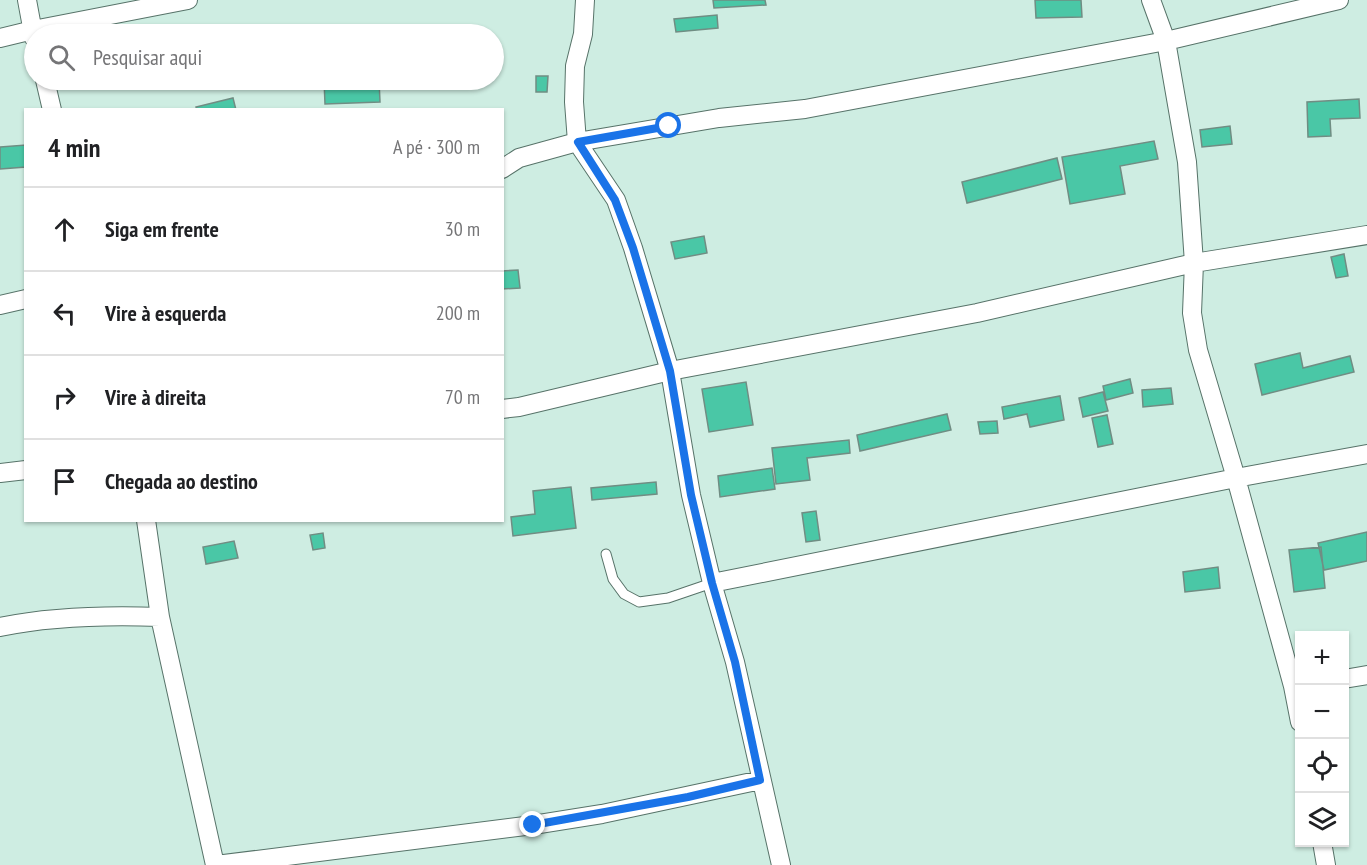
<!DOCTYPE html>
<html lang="pt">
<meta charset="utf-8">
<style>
body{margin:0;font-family:"PT Sans Narrow",sans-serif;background:#f2f2f2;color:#202124}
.controls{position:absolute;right:18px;bottom:18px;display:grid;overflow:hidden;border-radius:0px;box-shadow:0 2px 4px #0004}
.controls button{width:54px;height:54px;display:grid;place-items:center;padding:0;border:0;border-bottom:2px solid #e0e0e0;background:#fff;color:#202124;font:30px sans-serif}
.stop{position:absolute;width:18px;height:18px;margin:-14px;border:4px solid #1a73e8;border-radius:50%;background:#fff}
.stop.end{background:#1a73e8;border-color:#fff;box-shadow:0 2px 6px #0008}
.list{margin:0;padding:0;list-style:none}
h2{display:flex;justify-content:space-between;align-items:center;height:78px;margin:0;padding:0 24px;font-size:26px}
h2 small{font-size:20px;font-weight:400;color:#757577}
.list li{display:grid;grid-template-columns:39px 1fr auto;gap:18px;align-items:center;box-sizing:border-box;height:84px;padding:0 24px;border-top:2px solid #e0e0e0}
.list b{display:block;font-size:22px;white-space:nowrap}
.list em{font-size:20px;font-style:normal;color:#757577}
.icon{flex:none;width:33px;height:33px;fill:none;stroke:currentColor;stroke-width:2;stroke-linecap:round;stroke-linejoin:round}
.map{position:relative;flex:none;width:1367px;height:865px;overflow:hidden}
.search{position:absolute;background:#fff;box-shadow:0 2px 4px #0004;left:24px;top:24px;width:480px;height:66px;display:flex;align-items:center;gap:15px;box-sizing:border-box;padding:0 21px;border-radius:33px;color:#757577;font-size:22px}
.panel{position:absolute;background:#fff;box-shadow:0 2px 4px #0004;left:24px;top:108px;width:480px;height:414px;border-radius:0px}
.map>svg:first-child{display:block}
.building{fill:#4ac7a6;stroke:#708d83;stroke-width:1.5}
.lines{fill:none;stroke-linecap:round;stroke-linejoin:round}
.service-casing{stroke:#577369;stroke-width:11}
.minor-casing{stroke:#577369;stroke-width:20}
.service{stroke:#fff;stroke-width:9}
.minor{stroke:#fff;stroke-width:18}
.route{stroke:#1a73e8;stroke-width:8}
</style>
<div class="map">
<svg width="1367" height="865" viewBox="0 0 1367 865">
<rect width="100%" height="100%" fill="#ceede2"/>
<!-- building -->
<path class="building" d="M 713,0 L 765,0 L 766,5 L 714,8 Z
M 1035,0 L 1081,0 L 1082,17 L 1036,18 Z
M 717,15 L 718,28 L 676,32 L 674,19 Z
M 536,76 L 548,76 L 547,92 L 536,92 Z
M 324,80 L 379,80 L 380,102 L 325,104 Z
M 233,98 L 236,110 L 197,110 L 196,107 Z
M 1359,99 L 1360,118 L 1330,119 L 1331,136 L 1308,137 L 1307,102 Z
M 1230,126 L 1232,144 L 1202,147 L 1200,130 Z
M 1154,141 L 1158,159 L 1120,166 L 1125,194 L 1070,204 L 1062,157 Z
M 26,145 L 26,167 L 0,169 L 0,147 Z
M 1057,158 L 1062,179 L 967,203 L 962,182 Z
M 704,236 L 707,253 L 675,259 L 671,242 Z
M 1344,254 L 1348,276 L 1336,278 L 1331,257 Z
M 518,270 L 520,288 L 502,289 L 502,271 Z
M 1300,353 L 1303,368 L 1350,356 L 1354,372 L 1262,395 L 1255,364 Z
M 1130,379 L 1133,393 L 1106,400 L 1103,386 Z
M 746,382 L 753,425 L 709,432 L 702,389 Z
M 1171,388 L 1173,404 L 1143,407 L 1142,390 Z
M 1103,392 L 1108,411 L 1083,417 L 1079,398 Z
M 1060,396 L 1064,420 L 1030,427 L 1027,414 L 1004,419 L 1002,407 Z
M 947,414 L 951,430 L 860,451 L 857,435 Z
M 1107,415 L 1113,444 L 1098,447 L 1092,418 Z
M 997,421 L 998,433 L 980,434 L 978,422 Z
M 849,440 L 850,453 L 807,458 L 810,480 L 776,484 L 772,448 Z
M 772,468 L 775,489 L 720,497 L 718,476 Z
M 656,482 L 657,494 L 592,500 L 591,488 Z
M 571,487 L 576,528 L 513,536 L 511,517 L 535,514 L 533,491 Z
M 816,511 L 820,540 L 806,542 L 802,513 Z
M 1367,532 L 1367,561 L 1324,570 L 1318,543 Z
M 323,533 L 325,548 L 313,550 L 310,535 Z
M 234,541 L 238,558 L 206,564 L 203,547 Z
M 1321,547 L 1325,588 L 1294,592 L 1289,550 Z
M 1218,567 L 1220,588 L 1185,592 L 1183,572 Z"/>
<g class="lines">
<!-- service casing -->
<g class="service-casing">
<path id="service" d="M 606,554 L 613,579 L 624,594 L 639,602 L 668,598 L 712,583"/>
</g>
<!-- minor casing -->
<g class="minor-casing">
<path id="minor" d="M 27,0 L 34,38
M 585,0 L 583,34 L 575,66 L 574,102 L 577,142 L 616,200 L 633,248 L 670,371 L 691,495 L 712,583 L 735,662 L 781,865
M 1151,0 L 1166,41 L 1187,162 L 1194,263 L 1192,313 L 1198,350 L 1236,478 L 1293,686 L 1300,722
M 0,38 L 33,30 L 188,0
M 45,80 L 52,110
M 502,169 L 519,158 L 577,142 L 719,118 L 805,109 L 1166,41 L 1339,0
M 0,305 L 26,299
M 502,409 L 519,407 L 670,371 L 977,313 L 1194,263 L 1367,235
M 0,473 L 26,470
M 146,520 L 160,617 L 215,865
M 712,583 L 1236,478 L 1367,454
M 0,627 C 53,616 106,615 160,617
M 1344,679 L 1367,675
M 1322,842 L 1326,865
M 216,865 L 533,825 L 602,814 L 761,780"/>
</g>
<!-- service -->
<use href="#service" class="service"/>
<!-- minor -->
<use href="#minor" class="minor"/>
</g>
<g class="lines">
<!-- route -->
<path class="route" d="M 533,825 L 688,797 L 760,780 L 735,662 L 712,583 L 691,495 L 670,371 L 633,248 L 615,200 L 578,142 L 669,126"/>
</g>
</svg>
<div class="controls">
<button>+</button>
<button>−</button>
<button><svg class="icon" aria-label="locate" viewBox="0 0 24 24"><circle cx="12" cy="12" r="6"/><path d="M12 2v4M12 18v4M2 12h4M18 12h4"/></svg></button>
<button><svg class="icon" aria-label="layers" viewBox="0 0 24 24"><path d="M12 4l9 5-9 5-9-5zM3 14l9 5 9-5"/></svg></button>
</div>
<div class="stop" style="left:669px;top:126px"></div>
<div class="stop end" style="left:533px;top:825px"></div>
<div class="search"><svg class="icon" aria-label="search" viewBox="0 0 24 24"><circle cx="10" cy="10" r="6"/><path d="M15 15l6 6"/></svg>Pesquisar aqui</div>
<section class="panel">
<h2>4 min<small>A pé · 300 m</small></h2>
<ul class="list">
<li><svg class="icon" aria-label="ahead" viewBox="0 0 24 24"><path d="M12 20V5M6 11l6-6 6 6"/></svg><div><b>Siga em frente</b></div><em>30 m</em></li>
<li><svg class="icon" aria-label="left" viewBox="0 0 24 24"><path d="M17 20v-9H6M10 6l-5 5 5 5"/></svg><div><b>Vire à esquerda</b></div><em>200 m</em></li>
<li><svg class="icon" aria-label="right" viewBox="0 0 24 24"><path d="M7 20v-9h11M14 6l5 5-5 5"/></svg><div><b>Vire à direita</b></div><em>70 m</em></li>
<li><svg class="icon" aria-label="arrive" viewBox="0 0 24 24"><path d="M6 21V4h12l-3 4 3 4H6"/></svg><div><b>Chegada ao destino</b></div></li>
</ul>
</section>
</div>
